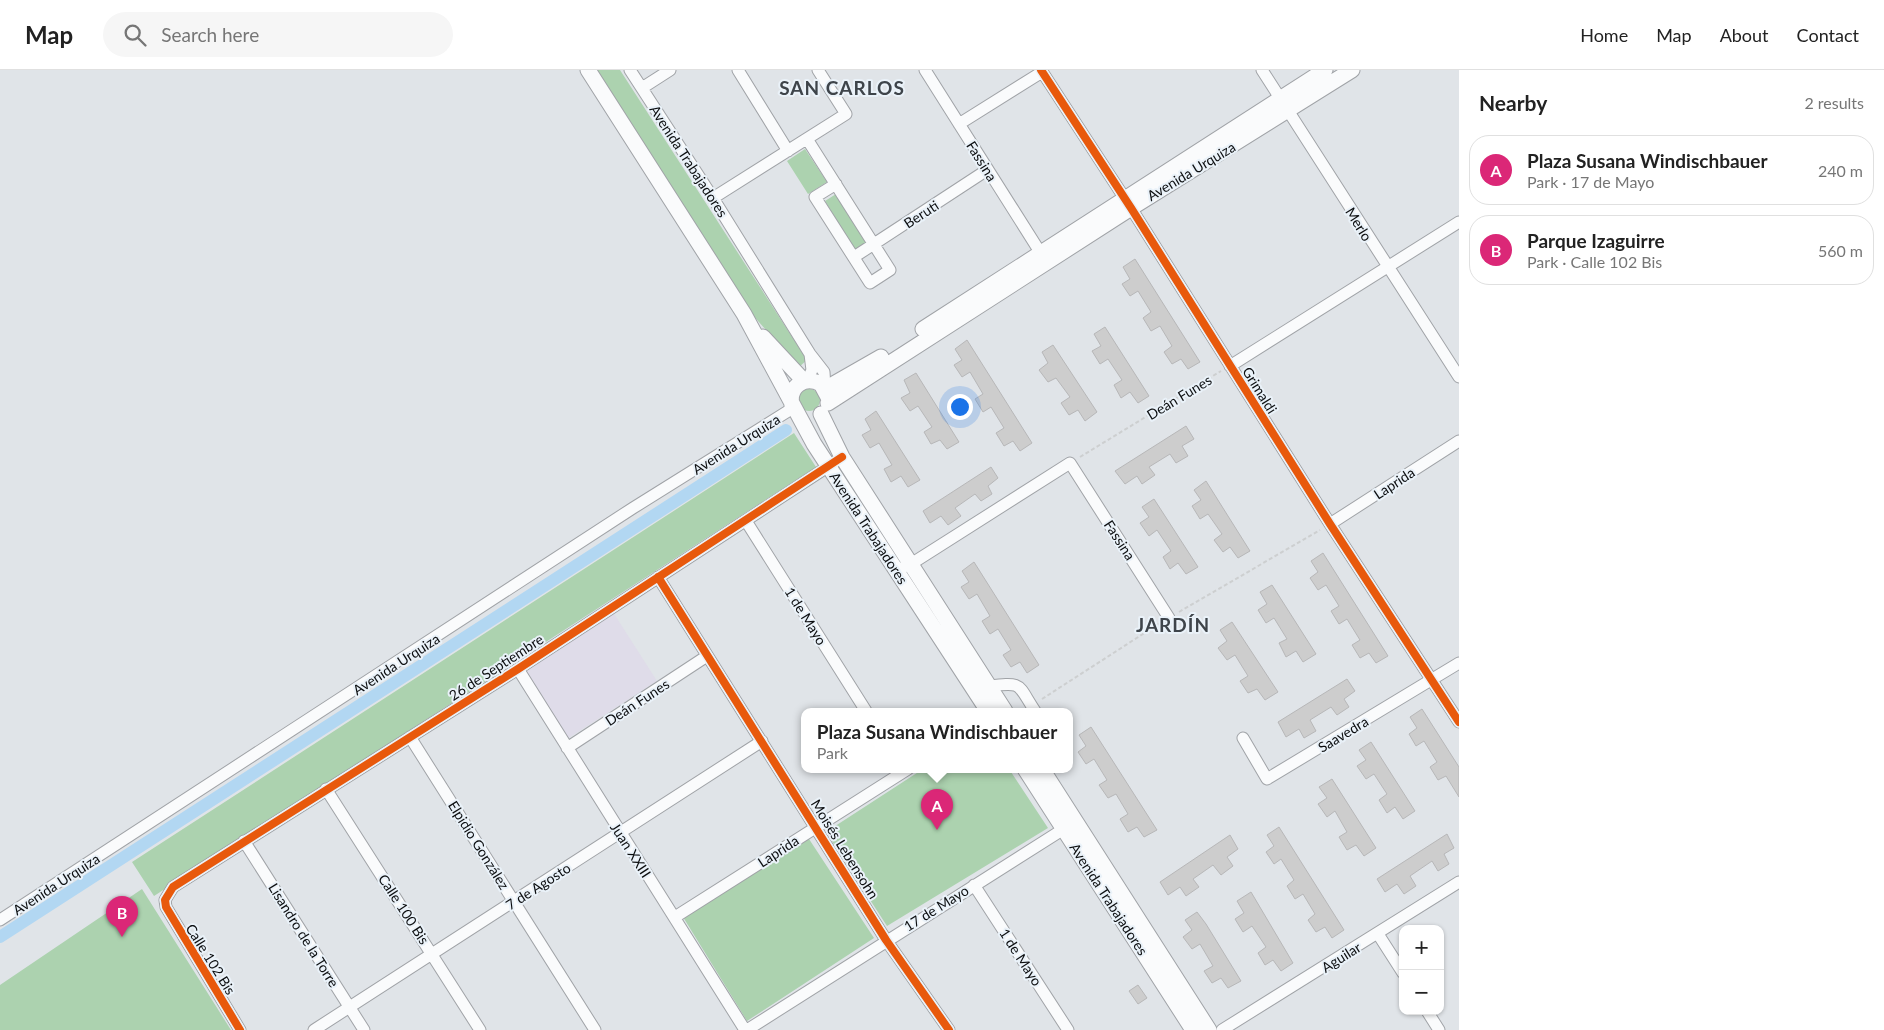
<!DOCTYPE html>
<meta charset="utf-8">
<style>
body{margin:0;font-family:Lato,sans-serif;background:#f6f6f6;color:#222}
.controls{position:absolute;right:15px;bottom:15px;display:grid;overflow:hidden;border-radius:10px;box-shadow:0 1px 4px #0004}
.controls button{width:45px;height:45px;display:grid;place-items:center;padding:0;border:0;border-bottom:1px solid #e0e0e0;background:#fff;color:#222;font:25px sans-serif}
.you{position:absolute;left:959px;top:336px;width:18px;height:18px;margin:-12px;border:4px solid #fff;border-radius:50%;background:#1a73e8;box-shadow:0 0 0 8px #1a73e833}
.badge{display:grid;place-items:center;width:32px;height:32px;border-radius:50%;background:#db2777;color:#fff;font-size:16px;font-weight:700}
.pin{position:absolute;translate:-50% -41px;filter:drop-shadow(0 1px 2px #0008)}
.pin::after{content:'';position:absolute;top:26px;width:18px;height:15px;background:inherit;clip-path:polygon(0 0,100% 0,50% 100%)}
.popup{position:absolute;left:801px;top:638px;width:272px;height:65px;box-sizing:border-box;display:grid;place-content:center;border-radius:10px;background:#fff;filter:drop-shadow(0 1px 4px #0005);font-size:16px;white-space:nowrap;color:#767676}
.popup b{font-size:19px;color:#222}
.popup::after{content:'';position:absolute;left:50%;top:100%;margin-left:-10px;border:10px solid transparent;border-top-color:#fff}
.list{margin:0;padding:0;list-style:none}
h2{display:flex;justify-content:space-between;align-items:center;height:65px;margin:0;padding:0 20px;font-size:21px}
h2 small{font-size:16px;font-weight:400;color:#767676}
.list li{display:grid;grid-template-columns:32px 1fr auto;gap:15px;align-items:center;box-sizing:border-box;height:70px;margin:0 10px 10px;padding:0 10px;border:1px solid #e0e0e0;border-radius:20px}
.list b{display:block;font-size:19px;white-space:nowrap}
.list p{margin:0;font-size:16px;white-space:nowrap;color:#767676}
.list em{font-size:16px;font-style:normal;color:#767676}
.icon{flex:none;width:28px;height:28px;fill:none;stroke:currentColor;stroke-width:2;stroke-linecap:round;stroke-linejoin:round}
.map{position:relative;flex:none;width:1459px;height:960px;overflow:hidden}
header{display:flex;align-items:center;gap:30px;box-sizing:border-box;height:70px;padding:0 25px;background:#fff;border-bottom:1px solid #e0e0e0}
header strong{font-size:24px}
nav{display:flex;gap:28px;margin-inline-start:auto;font-size:18px}
.search{width:350px;height:45px;background:#f6f6f6;display:flex;align-items:center;gap:12px;box-sizing:border-box;padding:0 18px;border-radius:28px;color:#767676;font-size:19px}
main{display:flex}
aside{flex:1;background:#fff}
.map>svg:first-child{display:block}
.education{fill:#dfdce9}
.green{fill:#acd2af}
.lines{fill:none;stroke-linecap:round;stroke-linejoin:round}
.canal{stroke:#b2d7f2;stroke-width:12}
.building{fill:#cdcdcd;stroke:#b7b7b8}
.minor-casing{stroke:#a0a3a7;stroke-width:13}
.major-casing{stroke:#a0a3a7;stroke-width:17}
.path{stroke:#cdcfd0;stroke-width:2;stroke-dasharray:4 2.5;stroke-linecap:butt}
.minor{stroke:#fafbfc;stroke-width:11}
.major{stroke:#fafbfc;stroke-width:15}
.cycleway-casing{stroke:#eaf2f9;stroke-width:11}
.cycleway{stroke:#e8590c;stroke-width:8}
.labels{text-anchor:middle;dominant-baseline:central;stroke-width:4;stroke-linejoin:round;paint-order:stroke}
.street-label{font-size:14px;fill:#0c0e10;stroke:#eaf2f9}
.district-label{font-size:19px;font-weight:bold;letter-spacing:1px;fill:#3e444a;stroke:#eaf2f9}
</style>
<header>
<strong>Map</strong>
<div class="search"><svg class="icon" aria-label="search" viewBox="0 0 24 24"><circle cx="10" cy="10" r="6"/><path d="M15 15l6 6"/></svg>Search here</div>
<nav><a>Home</a><a>Map</a><a>About</a><a>Contact</a></nav>
</header>
<main>
<div class="map">
<svg width="1459" height="960" viewBox="0 0 1459 960">
<rect width="100%" height="100%" fill="#e0e4e8"/>
<!-- education -->
<path class="education" d="M 613,542 L 657,611 L 567,669 L 522,600 Z"/>
<!-- green -->
<path class="green" d="M 595,0 L 620,0 L 807,290 L 799,297 L 750,242 Z
M 805,79 L 827,112 L 808,124 L 787,91 Z
M 836,124 L 867,173 L 855,180 L 825,131 Z
M798 330a11 11 0 1 1 22 0a11 11 0 1 1-22 0Z
M 794,363 L 816,397 L 154,826 L 132,792 Z
M 923,699 L 1009,699 L 1048,758 L 887,856 L 826,762 Z
M 809,769 L 874,868 L 747,951 L 683,847 Z
M 142,819 L 231,960 L 0,960 L 0,915 Z"/>
<g class="lines">
<!-- canal -->
<path class="canal" d="M 0,867 L 786,360"/>
</g>
<!-- building -->
<path class="building" d="M 1135,189 L 1200,292 L 1188,299 L 1181,289 L 1172,294 L 1164,282 L 1172,276 L 1160,256 L 1151,261 L 1143,248 L 1151,242 L 1138,221 L 1130,226 L 1122,214 L 1130,209 L 1123,197 Z
M 1105,257 L 1149,326 L 1138,333 L 1130,322 L 1121,328 L 1114,315 L 1122,310 L 1108,289 L 1100,294 L 1092,281 L 1101,276 L 1094,264 Z
M 967,270 L 1032,373 L 1020,381 L 1013,371 L 1004,376 L 996,363 L 1004,358 L 991,337 L 983,342 L 975,329 L 983,324 L 970,302 L 962,307 L 954,295 L 962,290 L 955,279 Z
M 1053,275 L 1097,342 L 1085,351 L 1078,340 L 1069,345 L 1061,333 L 1070,327 L 1056,308 L 1048,312 L 1039,300 L 1048,293 L 1042,282 Z
M 916,303 L 959,372 L 947,379 L 940,370 L 931,374 L 924,362 L 932,357 L 918,336 L 910,341 L 901,328 L 910,323 L 904,310 Z
M 876,341 L 920,410 L 908,417 L 901,406 L 891,412 L 884,399 L 892,395 L 879,373 L 870,378 L 862,365 L 871,360 L 865,349 Z
M 1186,356 L 1194,369 L 1182,376 L 1188,386 L 1176,393 L 1170,384 L 1149,397 L 1155,405 L 1142,414 L 1137,406 L 1125,414 L 1115,401 Z
M 991,397 L 998,408 L 988,416 L 992,424 L 981,431 L 975,424 L 955,438 L 961,446 L 948,455 L 941,446 L 930,453 L 923,441 Z
M 1206,411 L 1250,481 L 1238,488 L 1230,477 L 1223,482 L 1214,470 L 1222,464 L 1208,444 L 1200,449 L 1192,436 L 1201,430 L 1194,420 Z
M 1154,429 L 1198,497 L 1186,504 L 1178,493 L 1170,499 L 1163,487 L 1171,481 L 1157,460 L 1149,466 L 1140,453 L 1149,447 L 1142,437 Z
M 1323,483 L 1388,586 L 1376,593 L 1369,583 L 1360,588 L 1352,575 L 1360,570 L 1347,549 L 1339,554 L 1331,541 L 1339,536 L 1326,515 L 1318,520 L 1310,508 L 1318,502 L 1311,491 Z
M 974,492 L 1039,595 L 1027,603 L 1020,592 L 1011,597 L 1003,585 L 1011,580 L 998,559 L 990,564 L 982,551 L 990,546 L 977,524 L 969,529 L 961,517 L 969,512 L 962,501 Z
M 1272,515 L 1316,584 L 1303,592 L 1296,581 L 1286,587 L 1279,573 L 1287,569 L 1274,548 L 1266,553 L 1258,540 L 1267,534 L 1260,522 Z
M 1232,552 L 1278,622 L 1265,630 L 1257,619 L 1248,623 L 1240,611 L 1248,606 L 1235,585 L 1227,590 L 1218,578 L 1227,571 L 1220,560 Z
M 1347,609 L 1355,621 L 1344,629 L 1349,637 L 1337,645 L 1331,637 L 1310,650 L 1316,661 L 1304,668 L 1299,659 L 1286,667 L 1278,652 Z
M 1422,639 L 1459,697 L 1459,727 L 1446,706 L 1438,710 L 1430,697 L 1437,692 L 1424,671 L 1416,676 L 1409,664 L 1417,658 L 1410,647 Z
M 1091,657 L 1157,760 L 1144,767 L 1137,757 L 1128,762 L 1120,749 L 1128,744 L 1116,724 L 1108,728 L 1099,715 L 1107,710 L 1094,689 L 1086,694 L 1078,682 L 1086,676 L 1079,665 Z
M 1371,672 L 1415,741 L 1403,749 L 1395,737 L 1387,743 L 1379,730 L 1387,724 L 1374,704 L 1366,709 L 1357,696 L 1366,690 L 1359,680 Z
M 1332,709 L 1376,778 L 1364,786 L 1356,775 L 1347,780 L 1339,767 L 1347,762 L 1335,741 L 1327,747 L 1318,734 L 1327,728 L 1319,717 Z
M 1279,757 L 1344,860 L 1332,868 L 1325,857 L 1316,862 L 1308,850 L 1315,844 L 1303,824 L 1295,829 L 1287,816 L 1294,810 L 1281,789 L 1274,794 L 1266,782 L 1274,776 L 1267,765 Z
M 1447,764 L 1454,778 L 1444,784 L 1449,794 L 1438,801 L 1432,791 L 1410,806 L 1416,816 L 1404,824 L 1397,814 L 1385,822 L 1377,809 Z
M 1230,765 L 1238,779 L 1227,787 L 1233,796 L 1221,805 L 1213,795 L 1193,809 L 1199,817 L 1186,826 L 1180,817 L 1168,825 L 1160,812 Z
M 1251,822 L 1293,893 L 1281,901 L 1273,890 L 1265,895 L 1258,883 L 1266,877 L 1252,856 L 1243,862 L 1235,849 L 1244,843 L 1237,831 Z
M 1197,842 L 1206,854 L 1241,911 L 1228,918 L 1221,908 L 1212,913 L 1204,901 L 1213,896 L 1200,874 L 1192,879 L 1183,867 L 1192,860 L 1185,850 Z
M 1138,915 L 1147,928 L 1138,934 L 1129,921 Z"/>
<g class="lines">
<!-- minor casing -->
<g class="minor-casing">
<path id="minor" d="M 630,0 L 713,128 L 810,284 L 824,302 L 825,318
M 738,0 L 788,81
M 925,0 L 1040,182
M 1041,0 L 1131,138 L 1330,454 L 1459,652
M 1262,0 L 1459,307
M 642,18 L 670,0
M 959,54 L 1042,2
M 807,69 L 890,200 L 870,213 L 815,127 L 836,114
M 713,128 L 846,44 L 818,0
M 854,187 L 987,100
M 1230,296 L 1459,152
M 807,311 L 812,300 L 810,284
M 746,451 L 866,641
M 1330,454 L 1459,371
M 897,500 L 911,494 L 1070,393 L 1169,548
M 658,507 L 886,870 L 949,960
M 518,599 L 745,960
M 989,616 C 1024,612 1017,614 1035,641
M 410,667 L 595,960
M 1243,668 L 1267,709 L 1459,593
M 567,678 L 707,586
M 326,719 L 480,960
M 244,771 L 364,960
M 974,815 L 1068,960
M 675,847 L 908,699
M 0,850 L 633,438 L 793,338
M 1378,864 L 1403,903
M 1427,941 L 1439,960
M 240,960 L 166,837 L 165,830 L 173,817 L 518,599 L 835,392
M 314,960 L 762,671
M 747,960 L 1070,755
M 1222,960 L 1459,812"/>
</g>
<!-- major casing -->
<g class="major-casing">
<path id="major" d="M 588,0 L 744,244 L 814,374 L 988,641
M 923,259 L 1325,0
M 763,267 L 804,311
M 825,319 L 881,287
M 828,333 L 1131,138 L 1352,0
M 792,335 C 788,317 804,305 821,314 L 828,327
M 821,344 L 842,387 L 1005,641
M 1025,699 L 1193,960
M 1042,699 L 1209,960"/>
</g>
<!-- path -->
<path class="path" d="M 1080,387 L 1221,301
M 1179,542 L 1320,460
M 1042,629 L 1160,553"/>
<!-- minor -->
<use href="#minor" class="minor"/>
<!-- major -->
<use href="#major" class="major"/>
<!-- cycleway casing -->
<g class="cycleway-casing">
<path id="cycleway" d="M 1041,0 L 1131,138 L 1330,454 L 1459,652
M 658,507 L 886,870 L 949,960
M 240,960 L 166,837 L 165,830 L 173,817 L 518,599 L 842,387"/>
</g>
<!-- cycleway -->
<use href="#cycleway" class="cycleway"/>
</g>
<g class="labels">
<!-- street labels -->
<g class="street-label">
<text transform="translate(689 91) rotate(57)">Avenida Trabajadores</text>
<text transform="translate(982 91) rotate(58)">Fassina</text>
<text transform="translate(1191 101) rotate(-31)">Avenida Urquiza</text>
<text transform="translate(921 144) rotate(-33)">Beruti</text>
<text transform="translate(1359 154) rotate(58)">Merlo</text>
<text transform="translate(1260 320) rotate(58)">Grimaldi</text>
<text transform="translate(1179 327) rotate(-31)">Deán Funes</text>
<text transform="translate(736 374) rotate(-32)">Avenida Urquiza</text>
<text transform="translate(1394 413) rotate(-33)">Laprida</text>
<text transform="translate(869 458) rotate(57)">Avenida Trabajadores</text>
<text transform="translate(1120 470) rotate(57)">Fassina</text>
<text transform="translate(806 546) rotate(58)">1 de Mayo</text>
<text transform="translate(396 594) rotate(-33)">Avenida Urquiza</text>
<text transform="translate(496 597) rotate(-33)">26 de Septiembre</text>
<text transform="translate(637 632) rotate(-33)">Deán Funes</text>
<text transform="translate(1343 664) rotate(-31)">Saavedra</text>
<text transform="translate(479 775) rotate(58)">Elpidio González</text>
<text transform="translate(845 779) rotate(58)">Moisés Lebensohn</text>
<text transform="translate(631 780) rotate(57)">Juan XXIII</text>
<text transform="translate(778 781) rotate(-33)">Laprida</text>
<text transform="translate(56 814) rotate(-33)">Avenida Urquiza</text>
<text transform="translate(538 816) rotate(-33)">7 de Agosto</text>
<text transform="translate(1109 829) rotate(57)">Avenida Trabajadores</text>
<text transform="translate(936 838) rotate(-32)">17 de Mayo</text>
<text transform="translate(404 839) rotate(57)">Calle 100 Bis</text>
<text transform="translate(304 865) rotate(58)">Lisandro de la Torre</text>
<text transform="translate(1021 887) rotate(57)">1 de Mayo</text>
<text transform="translate(1341 887) rotate(-32)">Aguilar</text>
<text transform="translate(211 889) rotate(58)">Calle 102 Bis</text>
</g>
<!-- district labels -->
<g class="district-label">
<text x="842" y="17">SAN CARLOS</text>
<text x="1173" y="554">JARDÍN</text>
</g>
</g>
</svg>
<div class="controls">
<button>+</button>
<button>−</button>
</div>
<div class="you"></div>
<div class="pin badge" style="left:937px;top:760px">A</div>
<div class="popup"><b>Plaza Susana Windischbauer</b>Park</div>
<div class="pin badge" style="left:122px;top:867px">B</div>
</div>
<aside>
<h2>Nearby<small>2 results</small></h2>
<ul class="list">
<li><span class="badge">A</span><div><b>Plaza Susana Windischbauer</b><p>Park · 17 de Mayo</p></div><em>240 m</em></li>
<li><span class="badge">B</span><div><b>Parque Izaguirre</b><p>Park · Calle 102 Bis</p></div><em>560 m</em></li>
</ul>
</aside>
</main>
